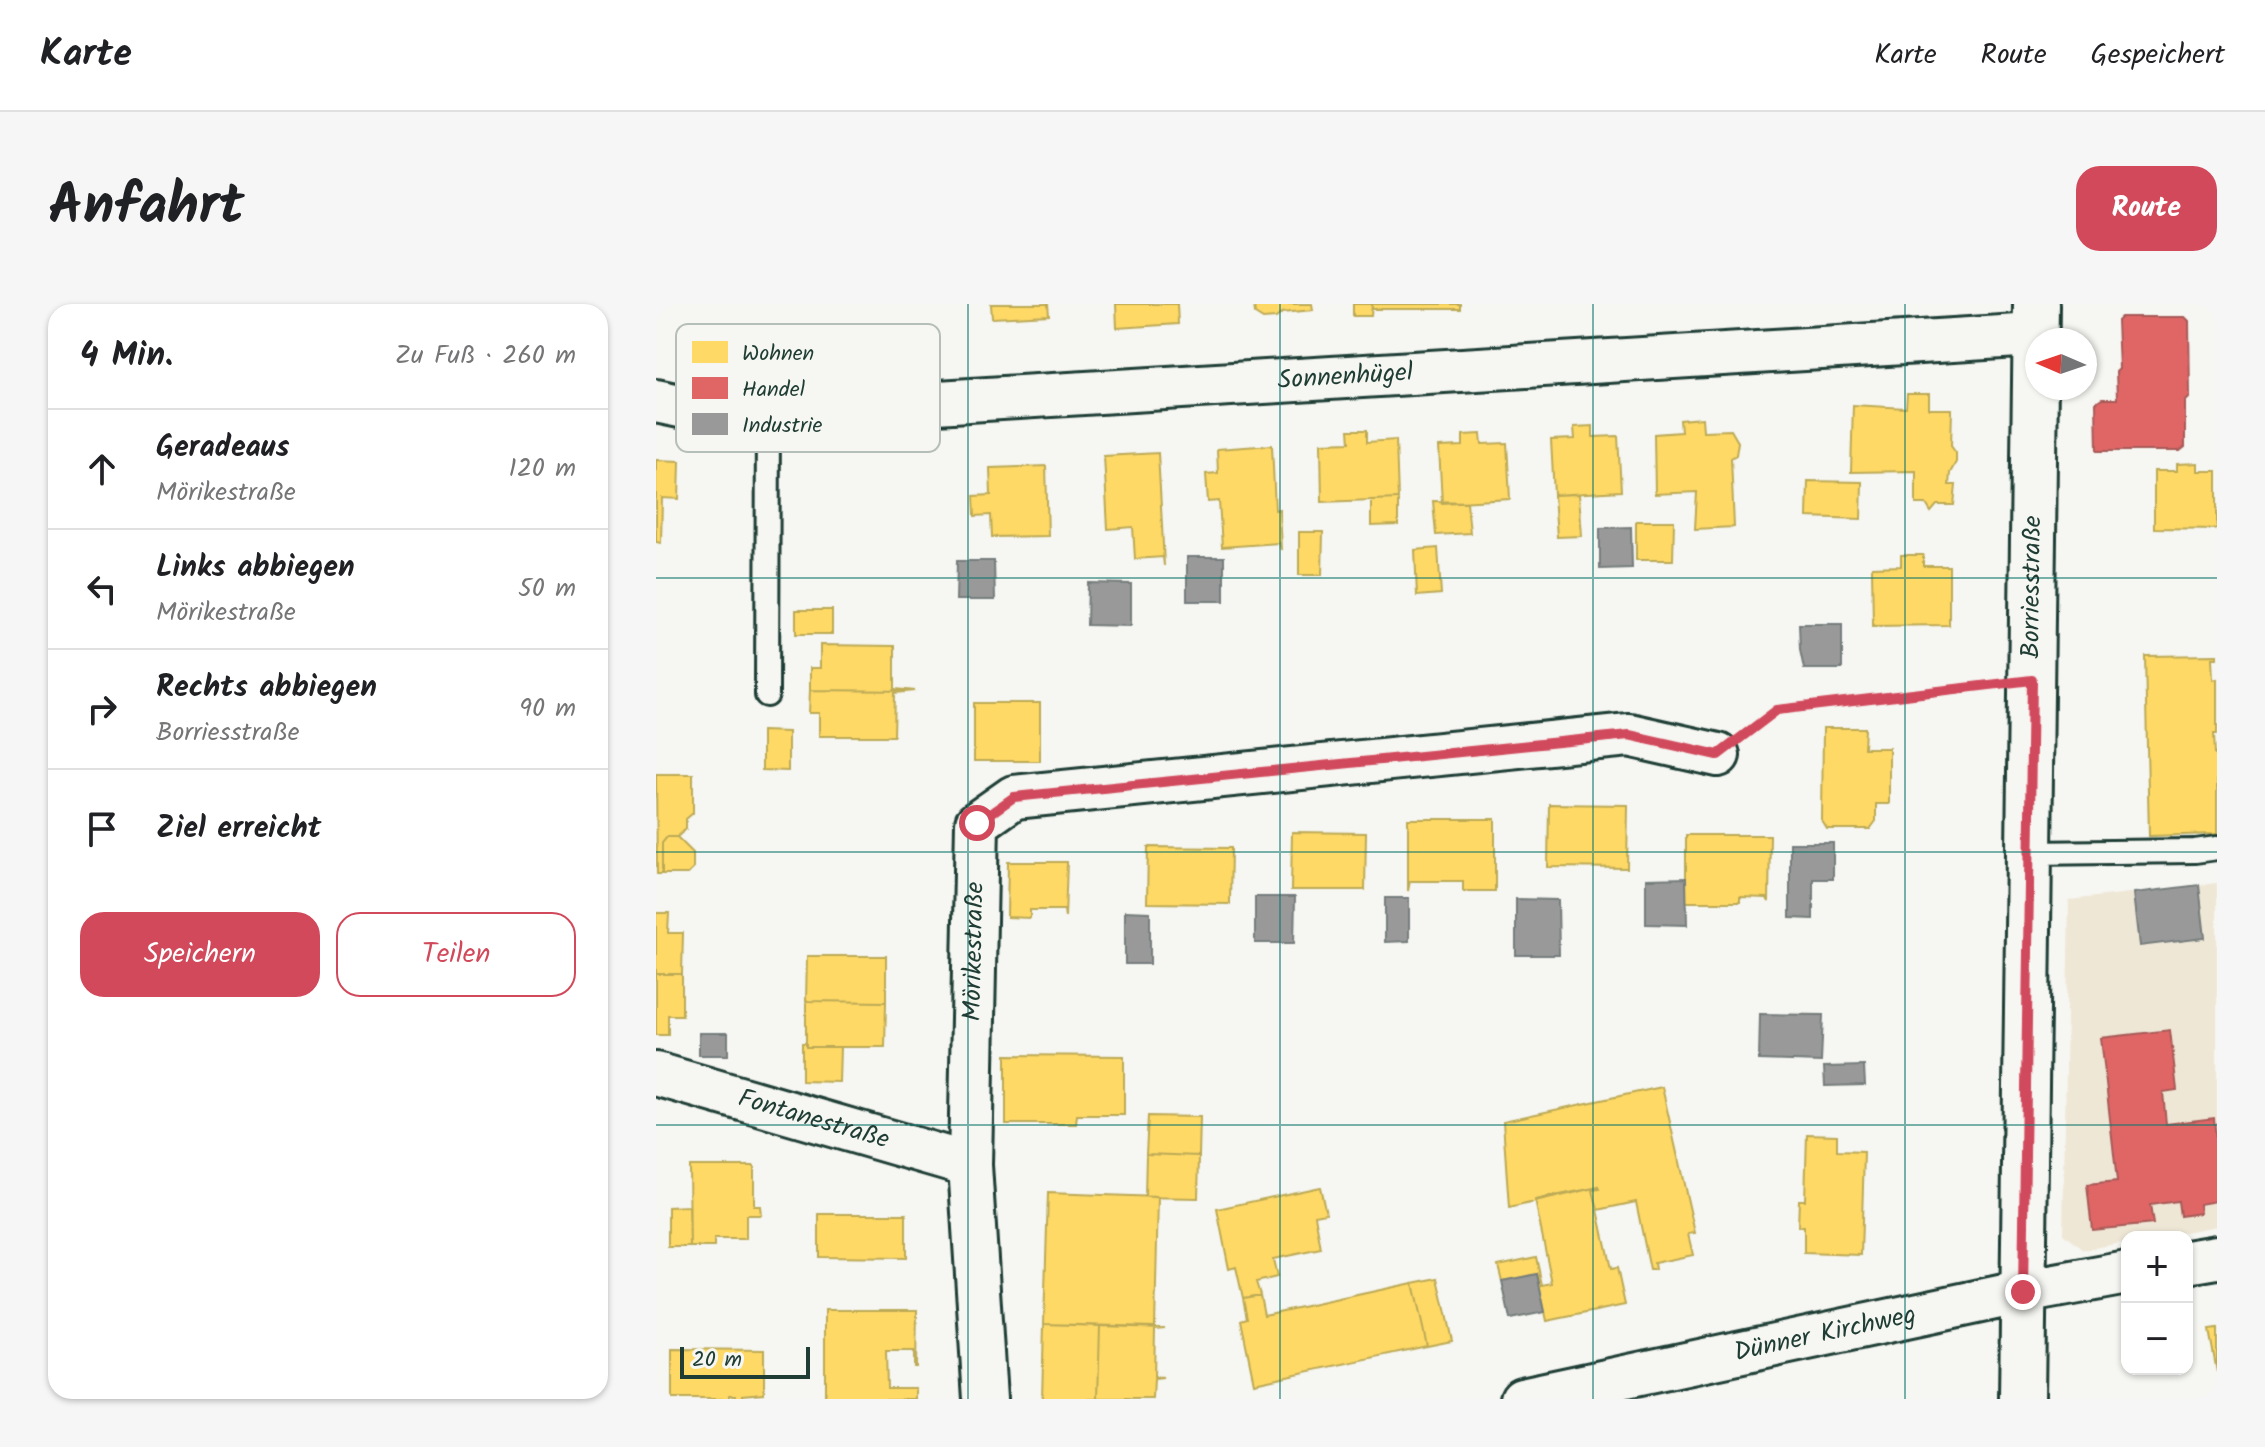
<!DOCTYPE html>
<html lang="de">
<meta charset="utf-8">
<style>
body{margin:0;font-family:Kalam,sans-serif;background:#f6f6f6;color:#202124}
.controls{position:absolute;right:24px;bottom:24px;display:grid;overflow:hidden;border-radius:16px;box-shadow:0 2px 6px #0004}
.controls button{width:72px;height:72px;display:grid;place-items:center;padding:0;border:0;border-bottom:2px solid #e0e0e0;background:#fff;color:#202124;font:40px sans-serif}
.compass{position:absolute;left:1369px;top:24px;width:72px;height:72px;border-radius:50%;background:#fff;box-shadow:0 2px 6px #0004;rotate:272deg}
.scale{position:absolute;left:24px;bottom:20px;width:130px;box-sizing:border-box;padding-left:8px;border:4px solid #1f3d34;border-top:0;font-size:22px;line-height:28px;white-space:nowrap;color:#1f3d34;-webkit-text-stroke:6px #f6f6f2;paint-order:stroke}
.stop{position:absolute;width:24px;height:24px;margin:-18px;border:6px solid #d1495b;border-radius:50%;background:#fff}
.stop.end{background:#d1495b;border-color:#fff;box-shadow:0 2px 8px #0008}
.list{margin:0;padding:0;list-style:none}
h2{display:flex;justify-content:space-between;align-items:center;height:104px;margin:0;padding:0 32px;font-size:34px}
h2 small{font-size:26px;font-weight:400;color:#757577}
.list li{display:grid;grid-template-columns:52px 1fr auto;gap:24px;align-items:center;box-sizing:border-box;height:120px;padding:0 32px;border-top:2px solid #e0e0e0}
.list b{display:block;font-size:30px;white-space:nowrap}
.list p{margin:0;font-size:26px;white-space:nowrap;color:#757577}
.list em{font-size:26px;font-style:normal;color:#757577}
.actions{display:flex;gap:16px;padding:24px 32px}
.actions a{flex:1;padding:18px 0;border:2px solid #d1495b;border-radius:24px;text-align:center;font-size:28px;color:#d1495b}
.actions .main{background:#d1495b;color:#fff}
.icon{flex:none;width:44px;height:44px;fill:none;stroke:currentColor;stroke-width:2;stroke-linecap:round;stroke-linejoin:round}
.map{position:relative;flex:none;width:1561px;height:1095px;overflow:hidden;border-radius:24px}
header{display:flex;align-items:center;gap:48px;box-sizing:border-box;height:112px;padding:0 40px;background:#fff;border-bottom:2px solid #e0e0e0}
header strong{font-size:38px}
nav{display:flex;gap:44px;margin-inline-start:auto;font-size:28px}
.intro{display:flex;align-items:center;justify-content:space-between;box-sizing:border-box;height:192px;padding:0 48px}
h1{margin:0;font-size:56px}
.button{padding:20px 36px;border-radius:24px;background:#d1495b;color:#fff;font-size:28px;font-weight:700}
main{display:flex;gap:48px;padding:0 48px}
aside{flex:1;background:#fff;border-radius:24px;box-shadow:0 2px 6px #0004}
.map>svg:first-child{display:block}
.built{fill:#efe7d6}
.homes{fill:#ffd966;stroke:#bcaa57;stroke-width:2}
.shops{fill:#e06666;stroke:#a65a57;stroke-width:2}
.industry{fill:#999;stroke:#747d7b;stroke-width:2}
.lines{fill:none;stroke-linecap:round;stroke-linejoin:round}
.service-casing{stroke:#1f3d34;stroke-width:28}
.minor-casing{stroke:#1f3d34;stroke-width:48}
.secondary-casing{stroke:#1f3d34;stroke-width:50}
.path{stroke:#1f3d34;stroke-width:5;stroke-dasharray:8 6;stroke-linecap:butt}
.service{stroke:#f6f6f2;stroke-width:22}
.minor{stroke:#f6f6f2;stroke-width:42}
.secondary{stroke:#f6f6f2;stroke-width:44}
.route{stroke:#d1495b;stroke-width:10}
.grid{fill:none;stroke:#0f766e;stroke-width:2;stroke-opacity:0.55}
.labels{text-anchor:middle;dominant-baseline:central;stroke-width:8;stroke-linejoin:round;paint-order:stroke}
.street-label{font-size:26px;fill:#1f3d34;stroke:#f6f6f2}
.key{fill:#f6f6f2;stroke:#b6beb9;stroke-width:2}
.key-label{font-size:22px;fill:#1f3d34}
</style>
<header>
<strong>Karte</strong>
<nav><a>Karte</a><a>Route</a><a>Gespeichert</a></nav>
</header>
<div class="intro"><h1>Anfahrt</h1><a class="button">Route</a></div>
<main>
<aside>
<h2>4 Min.<small>Zu Fuß · 260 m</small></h2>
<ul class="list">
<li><svg class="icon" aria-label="ahead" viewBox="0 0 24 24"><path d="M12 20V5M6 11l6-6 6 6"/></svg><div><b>Geradeaus</b><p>Mörikestraße</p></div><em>120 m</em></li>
<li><svg class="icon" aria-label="left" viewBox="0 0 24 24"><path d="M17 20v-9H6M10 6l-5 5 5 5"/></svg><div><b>Links abbiegen</b><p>Mörikestraße</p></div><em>50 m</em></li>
<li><svg class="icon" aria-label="right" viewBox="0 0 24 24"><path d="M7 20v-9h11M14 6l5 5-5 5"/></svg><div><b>Rechts abbiegen</b><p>Borriesstraße</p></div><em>90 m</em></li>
<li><svg class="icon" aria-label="arrive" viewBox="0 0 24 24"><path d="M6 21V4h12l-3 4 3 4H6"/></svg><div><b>Ziel erreicht</b></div></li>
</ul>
<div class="actions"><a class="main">Speichern</a><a>Teilen</a></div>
</aside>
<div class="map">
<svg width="1561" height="1095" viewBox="0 0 1561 1095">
<rect width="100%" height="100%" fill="#f6f6f2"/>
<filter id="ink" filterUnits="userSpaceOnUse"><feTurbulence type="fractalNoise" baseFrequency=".0125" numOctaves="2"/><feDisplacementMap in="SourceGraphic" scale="16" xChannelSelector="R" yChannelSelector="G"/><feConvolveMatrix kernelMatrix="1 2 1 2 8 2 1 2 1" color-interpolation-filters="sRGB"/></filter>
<g filter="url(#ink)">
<!-- built -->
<path class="built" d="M 1561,579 L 1561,922 L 1502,933 L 1471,933 L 1471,938 L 1427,946 L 1407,930 L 1413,596 Z"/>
<!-- homes -->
<path class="homes" d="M 335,0 L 392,0 L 393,11 L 336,14 Z
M 460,0 L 521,0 L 522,20 L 461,24 Z
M 598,0 L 656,0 L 657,6 L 626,9 L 620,14 L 607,15 L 599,10 Z
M 697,0 L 716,0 L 715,12 L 697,12 Z
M 716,0 L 804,0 L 804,5 L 716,5 Z
M 1251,90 L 1273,90 L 1273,105 L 1296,105 L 1295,142 L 1300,149 L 1300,158 L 1294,169 L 1293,181 L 1300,181 L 1298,201 L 1281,201 L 1275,208 L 1270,200 L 1260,200 L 1260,167 L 1195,168 L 1197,101 L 1250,104 Z
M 1046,114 L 1047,127 L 1075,126 L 1082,138 L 1080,151 L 1075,154 L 1078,223 L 1039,225 L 1041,188 L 999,190 L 998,130 L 1025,128 L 1024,116 Z
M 937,122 L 937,133 L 962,132 L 965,187 L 898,191 L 895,136 L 919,135 L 918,123 Z
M 693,126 L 711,126 L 711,138 L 740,136 L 742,195 L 666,198 L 665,139 L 694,138 Z
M 825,130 L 826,140 L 851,139 L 854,195 L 786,199 L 783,143 L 807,142 L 807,131 Z
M 616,141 L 619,206 L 623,205 L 625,246 L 623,239 L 566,243 L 563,197 L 552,198 L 550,170 L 562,169 L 561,145 Z
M 502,149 L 506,221 L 508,262 L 507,253 L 479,255 L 477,223 L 452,225 L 448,152 Z
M 0,156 L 24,157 L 23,195 L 6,194 L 5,239 L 0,238 Z
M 1542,159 L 1542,167 L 1561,167 L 1561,225 L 1498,224 L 1498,167 L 1521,167 L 1521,160 Z
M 390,162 L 392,232 L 336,233 L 335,211 L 319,212 L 318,192 L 335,191 L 334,164 Z
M 1152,177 L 1206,178 L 1205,215 L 1151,213 Z
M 923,190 L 926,232 L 901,233 L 898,191 Z
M 742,195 L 742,221 L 715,222 L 715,196 Z
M 777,197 L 811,198 L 814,229 L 780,231 Z
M 980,217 L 1018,217 L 1017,256 L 980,256 Z
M 643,228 L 667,228 L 666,271 L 643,271 Z
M 782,244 L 785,290 L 761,292 L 759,246 Z
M 1245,251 L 1267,251 L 1267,262 L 1293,262 L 1293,321 L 1217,322 L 1216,263 L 1245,262 Z
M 140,306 L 176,306 L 176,330 L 140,330 Z
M 164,341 L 239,342 L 239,385 L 259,387 L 154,386 L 154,364 L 164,364 Z
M 1561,351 L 1561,354 L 1556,354 L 1557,376 L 1561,375 L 1561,430 L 1558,430 L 1559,451 L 1561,451 L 1561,530 L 1493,532 L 1489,352 Z
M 154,386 L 259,387 L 239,389 L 238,432 L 163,432 L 163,409 L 153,409 Z
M 318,399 L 384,399 L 384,457 L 318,457 Z
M 1167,424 L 1209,424 L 1208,444 L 1233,444 L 1233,500 L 1220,500 L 1220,517 L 1214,525 L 1171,525 L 1166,517 Z
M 106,427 L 132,428 L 132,467 L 106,466 Z
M 0,470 L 37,470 L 37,509 L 30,515 L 30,525 L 21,533 L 11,533 L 6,539 L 6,570 L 1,570 Z
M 893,500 L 972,501 L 971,564 L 892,563 Z
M 752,515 L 839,515 L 839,587 L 807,587 L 807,577 L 754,577 L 752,587 Z
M 636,528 L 710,529 L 709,586 L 635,586 Z
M 1030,531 L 1114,531 L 1113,598 L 1111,594 L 1084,593 L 1084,598 L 1030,598 Z
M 11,533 L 21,533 L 37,549 L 37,565 L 32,570 L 6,570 L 6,539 Z
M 492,543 L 575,544 L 574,600 L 491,599 Z
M 352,558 L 411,558 L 409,614 L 408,606 L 374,606 L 374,614 L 351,613 Z
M 0,609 L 13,609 L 12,629 L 27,629 L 26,670 L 0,670 Z
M 151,652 L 230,652 L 230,698 L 150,697 Z
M 0,670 L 26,670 L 26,711 L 12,711 L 12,731 L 0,731 Z
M 150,697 L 230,698 L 229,743 L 150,743 Z
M 146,739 L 150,739 L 150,743 L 184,743 L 183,778 L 146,777 Z
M 350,751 L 468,752 L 468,811 L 421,811 L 420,820 L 350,820 Z
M 1006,783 L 1039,929 L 1032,930 L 1037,951 L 998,959 L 999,966 L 994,966 L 980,898 L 942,906 L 937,886 L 944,885 L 943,883 L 853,904 L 847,817 Z
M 492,812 L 544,813 L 543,852 L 490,850 Z
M 1151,830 L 1181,831 L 1181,847 L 1208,848 L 1205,951 L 1148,949 L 1148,923 L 1142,923 L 1143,896 L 1149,896 Z
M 490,850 L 543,852 L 542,894 L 489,893 Z
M 33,862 L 98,862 L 98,902 L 104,902 L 105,911 L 90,911 L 90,935 L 58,935 L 58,943 L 34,943 Z
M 664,883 L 670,909 L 659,911 L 665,945 L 617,955 L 621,973 L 600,978 L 604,991 L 587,994 L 580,963 L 573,965 L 561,905 Z
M 943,883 L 944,885 L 937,886 L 942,906 L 955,965 L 961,964 L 969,1001 L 891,1017 L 881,970 L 846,977 L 842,961 L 880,953 L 886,981 L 896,979 L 879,896 Z
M 392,889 L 502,893 L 499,1023 L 388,1020 Z
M 33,902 L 34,943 L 12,943 L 12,903 Z
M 163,910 L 250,910 L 250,954 L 163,953 Z
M 782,974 L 796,1037 L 771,1042 L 757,979 Z
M 757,979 L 771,1042 L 598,1079 L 585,1016 L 591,1014 L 587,994 L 604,991 L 608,1011 Z
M 169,1006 L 261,1006 L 260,1063 L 258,1063 L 258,1047 L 230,1047 L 231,1084 L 260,1084 L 260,1095 L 169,1095 Z
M 388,1020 L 444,1022 L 442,1095 L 386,1095 Z
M 444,1022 L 509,1024 L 499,1025 L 498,1073 L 507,1074 L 498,1075 L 497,1095 L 442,1095 Z
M 1561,1025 L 1561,1068 L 1553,1026 Z
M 16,1045 L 108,1046 L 108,1089 L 87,1091 L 87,1095 L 80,1094 L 80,1091 L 74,1091 L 74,1095 L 16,1095 Z"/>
<!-- shops -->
<path class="shops" d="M 1465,13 L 1529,13 L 1533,17 L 1534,93 L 1529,98 L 1529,143 L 1524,147 L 1441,147 L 1440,99 L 1446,95 L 1461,95 L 1460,68 L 1463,65 L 1461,17 Z
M 1514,726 L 1521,786 L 1507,788 L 1510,820 L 1558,814 L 1561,846 L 1561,897 L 1543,900 L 1544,909 L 1524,912 L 1522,897 L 1494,901 L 1497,920 L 1436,926 L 1431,881 L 1461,878 L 1445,734 Z"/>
<!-- industry -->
<path class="industry" d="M 975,223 L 976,264 L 944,265 L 944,224 Z
M 531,253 L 568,253 L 568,297 L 531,297 Z
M 301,257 L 338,257 L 339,296 L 300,296 Z
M 432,279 L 475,280 L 475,322 L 431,321 Z
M 1143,320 L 1186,320 L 1186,365 L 1148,365 L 1144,346 Z
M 1134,539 L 1177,539 L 1177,575 L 1157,575 L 1157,615 L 1134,614 Z
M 1030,574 L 1031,621 L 990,620 L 990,575 Z
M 1543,581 L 1549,634 L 1484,642 L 1478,589 Z
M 599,593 L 639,593 L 638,639 L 599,639 Z
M 729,594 L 753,594 L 753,637 L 729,638 Z
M 860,595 L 902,596 L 903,651 L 860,651 Z
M 469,607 L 494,608 L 494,660 L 469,660 Z
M 1104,710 L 1167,711 L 1165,758 L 1103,756 Z
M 43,729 L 72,729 L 72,751 L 43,751 Z
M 1208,762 L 1209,781 L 1169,782 L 1168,763 Z
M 881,970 L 889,1008 L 854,1015 L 846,977 Z"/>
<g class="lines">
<!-- service casing -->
<g class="service-casing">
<path id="service" d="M 111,391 L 112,108
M 1373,549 L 1539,547 L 1561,544"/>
</g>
<!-- minor casing -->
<g class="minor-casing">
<g id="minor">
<path id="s1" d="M 0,97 L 67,111 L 1379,31"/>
<path id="s2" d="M 0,770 L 314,861"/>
<path d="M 1531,958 L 1561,953"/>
<path id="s3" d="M 329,1095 L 314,861 L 321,519 L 358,493 L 973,431 L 1062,451"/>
<path id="s4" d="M 866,1095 L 1367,988 L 1471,969"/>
</g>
</g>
<!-- secondary casing -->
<g class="secondary-casing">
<g id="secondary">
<path id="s5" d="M 1366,1095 L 1380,0"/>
</g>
</g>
<!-- path -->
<path class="path" d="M 1094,427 L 1121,406 L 1331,382"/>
<!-- service -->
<use href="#service" class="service"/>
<!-- minor -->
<use href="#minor" class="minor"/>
<!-- secondary -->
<use href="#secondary" class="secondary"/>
</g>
</g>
<g class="lines" filter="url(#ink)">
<!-- route -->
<path class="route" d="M 321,519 L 358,493 L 973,431 L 1062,451 L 1121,406 L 1376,376 L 1367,988"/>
</g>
<!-- grid -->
<path class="grid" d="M 312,0 L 312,1095M 624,0 L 624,1095M 937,0 L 937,1095M 1249,0 L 1249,1095M 0,274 L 1561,274M 0,548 L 1561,548M 0,821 L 1561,821"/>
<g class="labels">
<!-- street labels -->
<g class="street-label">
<text stroke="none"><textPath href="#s1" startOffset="692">Sonnenhügel</textPath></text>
<text stroke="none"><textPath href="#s5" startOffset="812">Borriesstraße</textPath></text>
<text stroke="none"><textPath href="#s3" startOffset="448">Mörikestraße</textPath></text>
<text stroke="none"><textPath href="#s2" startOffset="164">Fontanestraße</textPath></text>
<text stroke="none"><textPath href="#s4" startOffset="310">Dünner Kirchweg</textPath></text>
</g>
</g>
<!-- legend -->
<rect x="20" y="20" width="264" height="128" rx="12" class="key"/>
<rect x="36" y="37" width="36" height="22" fill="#ffd966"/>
<rect x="36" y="73" width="36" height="22" fill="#e06666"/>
<rect x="36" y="109" width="36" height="22" fill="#999"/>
<g class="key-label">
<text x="86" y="56">Wohnen</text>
<text x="86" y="92">Handel</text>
<text x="86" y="128">Industrie</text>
</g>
</svg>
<div class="controls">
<button>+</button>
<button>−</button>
</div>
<svg class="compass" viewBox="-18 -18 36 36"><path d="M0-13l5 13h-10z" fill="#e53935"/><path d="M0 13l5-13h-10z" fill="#757577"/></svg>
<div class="scale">20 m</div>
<div class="stop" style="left:321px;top:519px"></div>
<div class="stop end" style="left:1367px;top:988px"></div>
</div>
</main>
